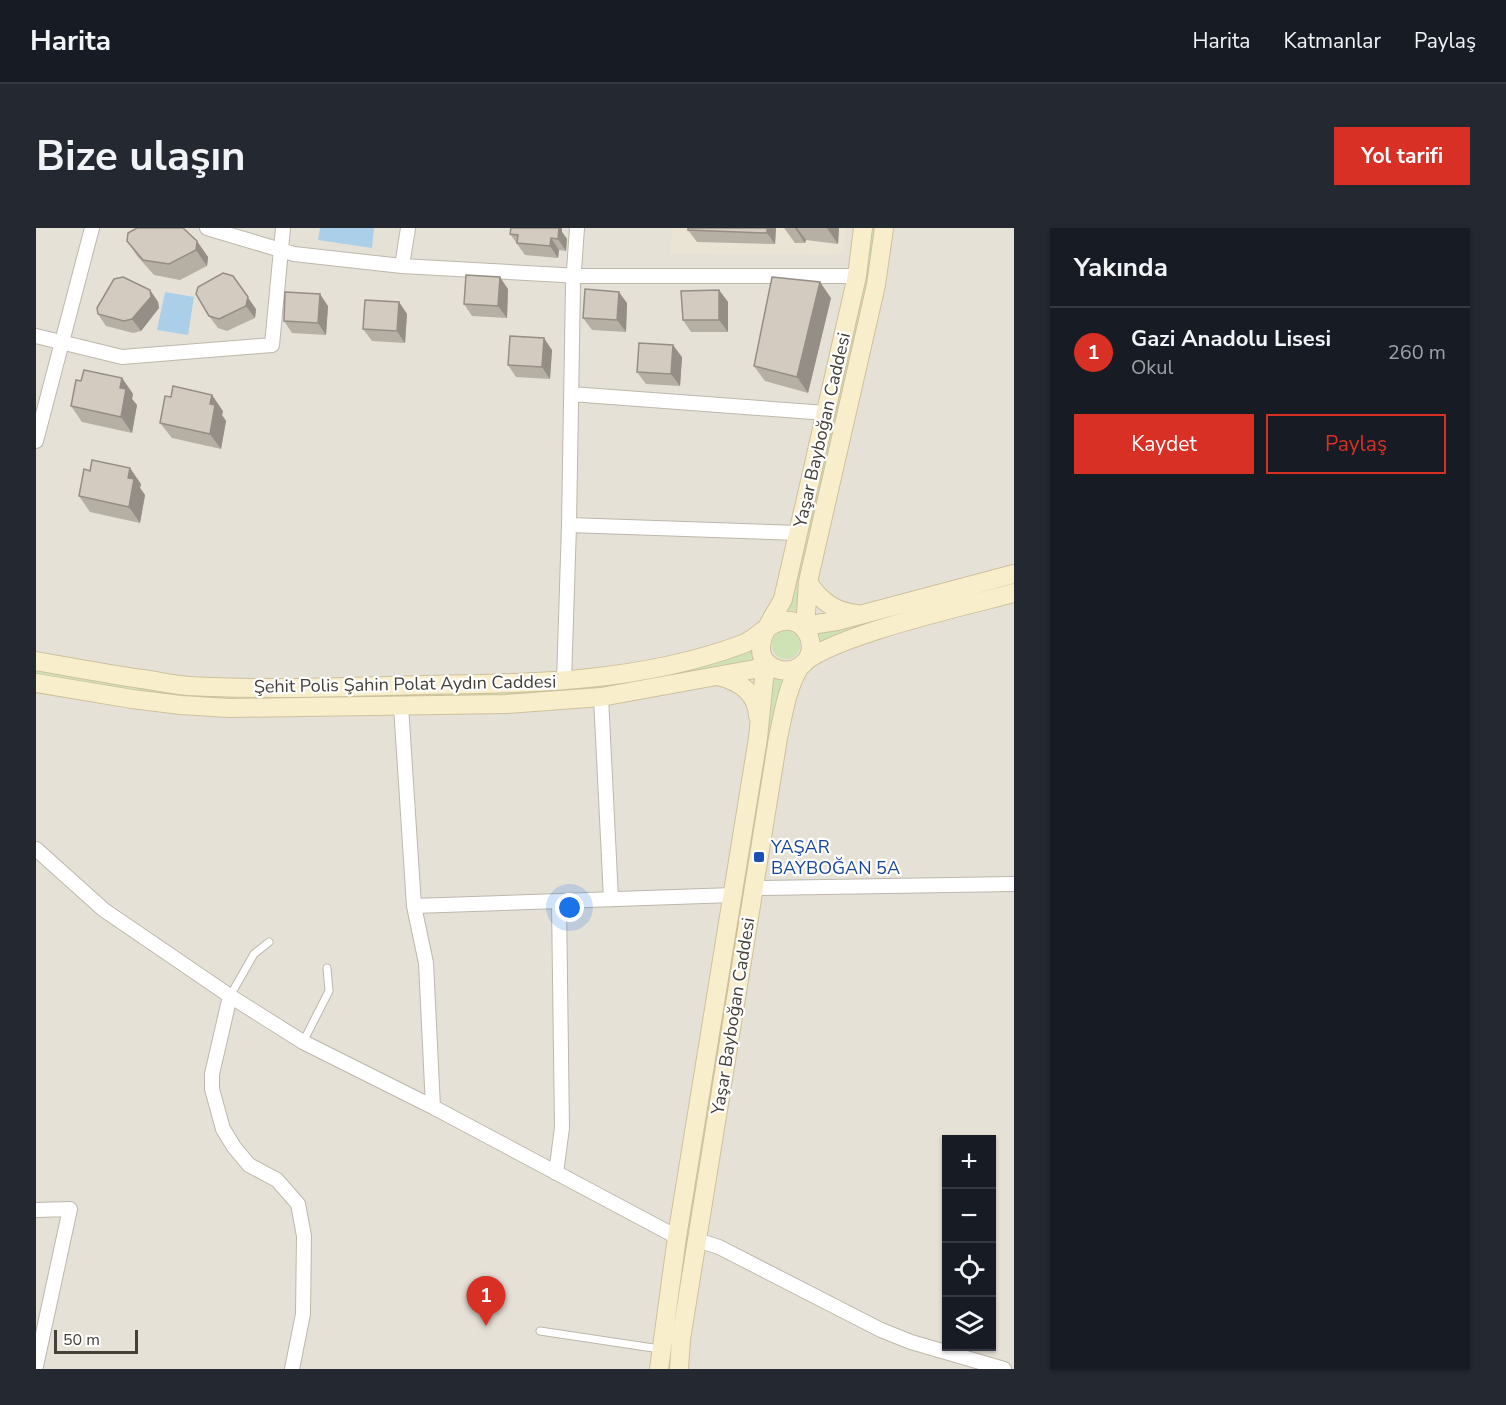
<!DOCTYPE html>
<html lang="tr">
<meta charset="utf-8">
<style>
body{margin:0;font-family:"Nunito Sans",sans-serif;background:#242831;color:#f1f3f6}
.controls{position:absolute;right:18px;bottom:18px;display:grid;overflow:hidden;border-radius:0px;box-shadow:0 2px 4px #0004}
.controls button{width:54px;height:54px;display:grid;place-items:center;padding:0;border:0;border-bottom:2px solid #363941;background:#171b24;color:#f1f3f6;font:30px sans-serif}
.scale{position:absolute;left:18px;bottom:15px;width:84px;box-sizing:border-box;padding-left:6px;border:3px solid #454038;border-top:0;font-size:16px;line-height:21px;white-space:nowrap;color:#454038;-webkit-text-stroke:4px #fff;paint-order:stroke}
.you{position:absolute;left:534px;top:680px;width:21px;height:21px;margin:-15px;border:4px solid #fff;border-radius:50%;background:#1a73e8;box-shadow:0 0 0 9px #1a73e833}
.badge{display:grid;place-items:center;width:39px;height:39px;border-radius:50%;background:#d93025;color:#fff;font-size:20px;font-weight:700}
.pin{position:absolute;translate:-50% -50px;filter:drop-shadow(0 2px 3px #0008)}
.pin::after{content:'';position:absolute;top:32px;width:21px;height:18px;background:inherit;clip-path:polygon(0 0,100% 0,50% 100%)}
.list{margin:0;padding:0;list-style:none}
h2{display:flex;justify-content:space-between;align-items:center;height:78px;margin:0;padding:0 24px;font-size:26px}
h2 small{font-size:20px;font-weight:400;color:#9ea1a6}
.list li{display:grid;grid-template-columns:39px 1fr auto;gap:18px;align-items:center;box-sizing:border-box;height:90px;padding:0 24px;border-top:2px solid #363941}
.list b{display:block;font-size:22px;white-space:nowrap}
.list p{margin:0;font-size:20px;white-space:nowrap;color:#9ea1a6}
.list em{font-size:20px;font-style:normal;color:#9ea1a6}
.actions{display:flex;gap:12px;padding:18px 24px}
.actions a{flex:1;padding:14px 0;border:2px solid #d93025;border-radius:0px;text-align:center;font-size:21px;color:#d93025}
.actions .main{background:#d93025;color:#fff}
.icon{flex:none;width:33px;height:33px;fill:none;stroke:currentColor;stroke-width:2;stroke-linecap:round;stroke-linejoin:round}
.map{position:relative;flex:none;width:978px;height:1141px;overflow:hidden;border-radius:0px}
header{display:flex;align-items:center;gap:36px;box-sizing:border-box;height:84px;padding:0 30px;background:#171b24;border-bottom:2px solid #363941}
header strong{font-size:28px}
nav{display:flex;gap:33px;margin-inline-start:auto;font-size:21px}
.intro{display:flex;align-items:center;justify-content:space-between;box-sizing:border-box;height:144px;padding:0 36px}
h1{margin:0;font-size:42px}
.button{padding:15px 27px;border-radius:0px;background:#d93025;color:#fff;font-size:21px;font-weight:700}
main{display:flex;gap:36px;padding:0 36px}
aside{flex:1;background:#171b24;border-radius:0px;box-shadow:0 2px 4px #0004}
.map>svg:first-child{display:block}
.residential{fill:#e6e1d7;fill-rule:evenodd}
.education{fill:#eae4d4}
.green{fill:#cee2b6}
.water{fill:#abcfe8}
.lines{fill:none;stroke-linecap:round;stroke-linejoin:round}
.lane-casing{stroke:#bdb7ac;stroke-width:9}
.street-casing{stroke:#bdb7ac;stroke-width:16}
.secondary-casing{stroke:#cdc19d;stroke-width:20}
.lane{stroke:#fff;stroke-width:7}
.street{stroke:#fff;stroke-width:14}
.secondary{stroke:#f9eecc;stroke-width:18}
.wall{fill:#b5afa4}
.shaded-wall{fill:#948e86}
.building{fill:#d3cbbf;stroke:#948e86;stroke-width:1.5}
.transit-dot{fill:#1a4fb4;stroke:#fff;stroke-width:2}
.labels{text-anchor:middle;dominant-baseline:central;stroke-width:4.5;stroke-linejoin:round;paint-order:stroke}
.street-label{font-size:18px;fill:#454038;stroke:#fff}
.transit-label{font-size:18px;fill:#164399;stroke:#fff;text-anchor:start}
</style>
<header>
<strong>Harita</strong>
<nav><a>Harita</a><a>Katmanlar</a><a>Paylaş</a></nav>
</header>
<div class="intro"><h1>Bize ulaşın</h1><a class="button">Yol tarifi</a></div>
<main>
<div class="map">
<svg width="978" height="1141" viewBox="0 0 978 1141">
<rect width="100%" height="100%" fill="#f2efe8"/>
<!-- residential -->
<path class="residential" d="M 0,0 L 978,0 L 978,1141 L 0,1141 ZM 910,912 L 956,912 L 956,1118 L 910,1118 Z"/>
<!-- education -->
<path class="education" d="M 636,0 L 810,0 L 808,23 L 799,27 L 635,25 Z"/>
<!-- green -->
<path class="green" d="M 835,0 L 839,0 L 833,49 L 763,356 L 763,385 L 756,382 L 750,383 C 765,343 771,301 781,259 C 802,173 824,88 835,0 Z
M 978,354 L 978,357 L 826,397 L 781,415 L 780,403 Z
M736 417a14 14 0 1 1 28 0a14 14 0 1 1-28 0Z
M 717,420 L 720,433 L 536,464 L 497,467 L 374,469 L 173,470 L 91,461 L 0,446 L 0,441 L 131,464 L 174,467 L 497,464 L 536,461 L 577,455 Z
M 737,449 L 750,450 L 641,1074 L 635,1120 L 635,1141 L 632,1141 L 632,1120 L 719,583 L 733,492 Z"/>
<!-- water -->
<path class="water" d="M 284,0 L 338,0 L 336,20 L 282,12 Z
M 129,64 L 158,69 L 152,107 L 121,102 Z"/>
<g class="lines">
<!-- lane casing -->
<g class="lane-casing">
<path id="lane" d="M 194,768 L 218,726 L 233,714
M 267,814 L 293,763 L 291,740
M 504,1103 L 624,1121"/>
</g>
<!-- street casing -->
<g class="street-casing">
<path id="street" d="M 171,0 L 258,26 L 366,38 L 544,48 L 821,48
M 366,38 L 372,0
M 0,108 L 86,129 L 236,117 L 247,0
M 535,166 L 790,185
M 0,213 L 56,0
M 533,297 L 762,305
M 528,453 L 533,297 L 537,56 L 541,0
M 565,469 L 575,671
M 365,478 L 378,678 L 390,735 L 397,879
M 0,621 L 68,682 L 194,768 L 267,814 L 397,879 L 641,1009
M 718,660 L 978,656
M 378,678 L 697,667
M 194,768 L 176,846 L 176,861 L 187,901 L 198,919 L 213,937 L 241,952 L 262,976 L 268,1008 L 267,1086 L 256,1141
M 520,945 L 526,900 L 523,674
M 0,982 L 34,981 L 0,1138
M 661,1012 L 683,1019 L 845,1102 L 875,1114 L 968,1141"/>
</g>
<!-- secondary casing -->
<g class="secondary-casing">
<path id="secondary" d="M 772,354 C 784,373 799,384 821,386
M 769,401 L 772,354 L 840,57 L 848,0
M 769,401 L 781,396 L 801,393 L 978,346
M 0,433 C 35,439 71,446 106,451 C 122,453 137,457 153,458 C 231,462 310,459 387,457 C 495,456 605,454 707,416 C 721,411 731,395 747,393 C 772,389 785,423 765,438 C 757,443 747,444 738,440 C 708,424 738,390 747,371 L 821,48 L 827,0
M 682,448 C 703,453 721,465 722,488
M 0,455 L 96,471 L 145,477 L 193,480 L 470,476 L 565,469 L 719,441 L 732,436
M 623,1141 L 641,1009 L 722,510 L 728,451 L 732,436
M 643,1141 L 645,1111 L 742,510 C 747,487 751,460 763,440 C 783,410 937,376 978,365"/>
</g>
<!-- lane -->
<use href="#lane" class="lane"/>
<!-- street -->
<use href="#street" class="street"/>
<!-- secondary -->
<use href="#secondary" class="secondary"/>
</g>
<!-- wall -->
<path class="wall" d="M 147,0 L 172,29 L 171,38 L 144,52 L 118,47 L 102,29 L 91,13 Z
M 740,0 L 739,16 L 661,14 L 652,2 Z
M 748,0 L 803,0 L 802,16 L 770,12 L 769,15 L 759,15 Z
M 526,4 L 531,11 L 530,23 L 523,22 L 522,30 L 489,27 L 474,6 Z
M 162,59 L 220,81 L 219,90 L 191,103 L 182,100 L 173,88 Z
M 472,61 L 471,90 L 436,88 L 428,76 Z
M 114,62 L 122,74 L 123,80 L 105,103 L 97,105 L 70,98 L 62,86 Z
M 683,62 L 692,74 L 692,104 L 655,104 L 647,92 Z
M 795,70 L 772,165 L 729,153 L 718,138 Z
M 363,74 L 371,86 L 369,115 L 336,113 L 327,101 Z
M 591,75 L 590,104 L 556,102 L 547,90 Z
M 292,78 L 290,107 L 256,105 L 248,93 Z
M 516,122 L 514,151 L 480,149 L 472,137 Z
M 646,129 L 644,158 L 610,156 L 601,144 Z
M 86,150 L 97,166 L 96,171 L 101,177 L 96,205 L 46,194 L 35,178 L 45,153 Z
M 187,183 L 186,187 L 190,193 L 185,221 L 136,210 L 124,195 Z
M 105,256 L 104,260 L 109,267 L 104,295 L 54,284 L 43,268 Z"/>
<!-- shaded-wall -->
<path class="shaded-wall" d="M 518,0 L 526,0 L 526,4 L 531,11 L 530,23 L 522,11 Z
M 731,0 L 740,0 L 739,16 L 731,5 Z
M 759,0 L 761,0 L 770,12 L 769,15 Z
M 791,0 L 803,0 L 802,16 Z
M 515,10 L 523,22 L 522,30 L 514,18 Z
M 161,13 L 172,29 L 171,38 L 160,22 Z
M 197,48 L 220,81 L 219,90 L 210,78 Z
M 464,49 L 472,61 L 471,90 L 462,78 Z
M 784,54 L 795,70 L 772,165 L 761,149 Z
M 114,62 L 122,74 L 123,80 L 105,103 L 96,91 Z
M 683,62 L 692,74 L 692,104 L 683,92 Z
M 583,64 L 591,75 L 590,104 L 581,92 Z
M 284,66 L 292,78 L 290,107 L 282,95 Z
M 363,74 L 371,86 L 369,115 L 361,103 Z
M 508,110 L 516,122 L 514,151 L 506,139 Z
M 637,117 L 646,129 L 644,158 L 635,146 Z
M 86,150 L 97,166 L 96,171 L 101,177 L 96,205 L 85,189 L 84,160 Z
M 176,167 L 187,183 L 186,187 L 190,193 L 185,221 L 174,206 L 174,176 Z
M 94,240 L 105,256 L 104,260 L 109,267 L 104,295 L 93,279 L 92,250 Z"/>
<!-- building -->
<path class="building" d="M 101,0 L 147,0 L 161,13 L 160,22 L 133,36 L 107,32 L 91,13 L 92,5 Z
M 475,0 L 523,0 L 522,11 L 515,10 L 514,18 L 481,15 L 482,7 L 474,6 Z
M 652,0 L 731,0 L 731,5 L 652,2 Z
M 187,45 L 197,48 L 212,69 L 210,78 L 183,91 L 173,88 L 160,66 L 162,59 Z
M 430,47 L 464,49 L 462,78 L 428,76 Z
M 87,49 L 114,62 L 115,69 L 96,91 L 88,93 L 62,86 L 61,80 L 78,51 Z
M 736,49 L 784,54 L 761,149 L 718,138 Z
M 549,61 L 583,64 L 581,92 L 547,90 Z
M 683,62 L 683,92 L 647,92 L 645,63 Z
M 249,64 L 284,66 L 282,95 L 248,93 Z
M 329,72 L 363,74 L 361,103 L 327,101 Z
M 474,108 L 508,110 L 506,139 L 472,137 Z
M 603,115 L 637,117 L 635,146 L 601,144 Z
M 48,142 L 86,150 L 84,160 L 90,161 L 85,189 L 35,178 L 40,152 L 45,153 Z
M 137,158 L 176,167 L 174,176 L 179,177 L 174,206 L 124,195 L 129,168 L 135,169 Z
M 56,232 L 94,240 L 92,250 L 98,251 L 93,279 L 43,268 L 48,241 L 54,243 Z"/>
<!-- markers -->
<rect class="transit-dot" x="717" y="623" width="12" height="12" rx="3"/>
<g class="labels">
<!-- street labels -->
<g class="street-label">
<text transform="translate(786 202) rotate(-77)">Yaşar Bayboğan Caddesi</text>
<text transform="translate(369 456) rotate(-1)">Şehit Polis Şahin Polat Aydın Caddesi</text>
<text transform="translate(697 788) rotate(-81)">Yaşar Bayboğan Caddesi</text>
</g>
<!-- transit labels -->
<g class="transit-label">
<text x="735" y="619">YAŞAR<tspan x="735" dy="21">BAYBOĞAN 5A</tspan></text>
</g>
</g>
</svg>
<div class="controls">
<button>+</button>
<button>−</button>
<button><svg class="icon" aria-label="locate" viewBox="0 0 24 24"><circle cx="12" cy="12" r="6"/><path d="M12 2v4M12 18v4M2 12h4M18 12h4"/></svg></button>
<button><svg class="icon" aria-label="layers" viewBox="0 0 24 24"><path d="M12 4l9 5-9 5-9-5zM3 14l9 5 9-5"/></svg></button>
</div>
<div class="scale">50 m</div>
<div class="you"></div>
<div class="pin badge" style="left:450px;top:1098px">1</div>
</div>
<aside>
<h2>Yakında<small></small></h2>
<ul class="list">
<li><span class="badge">1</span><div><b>Gazi Anadolu Lisesi</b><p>Okul</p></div><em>260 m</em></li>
</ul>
<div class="actions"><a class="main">Kaydet</a><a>Paylaş</a></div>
</aside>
</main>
